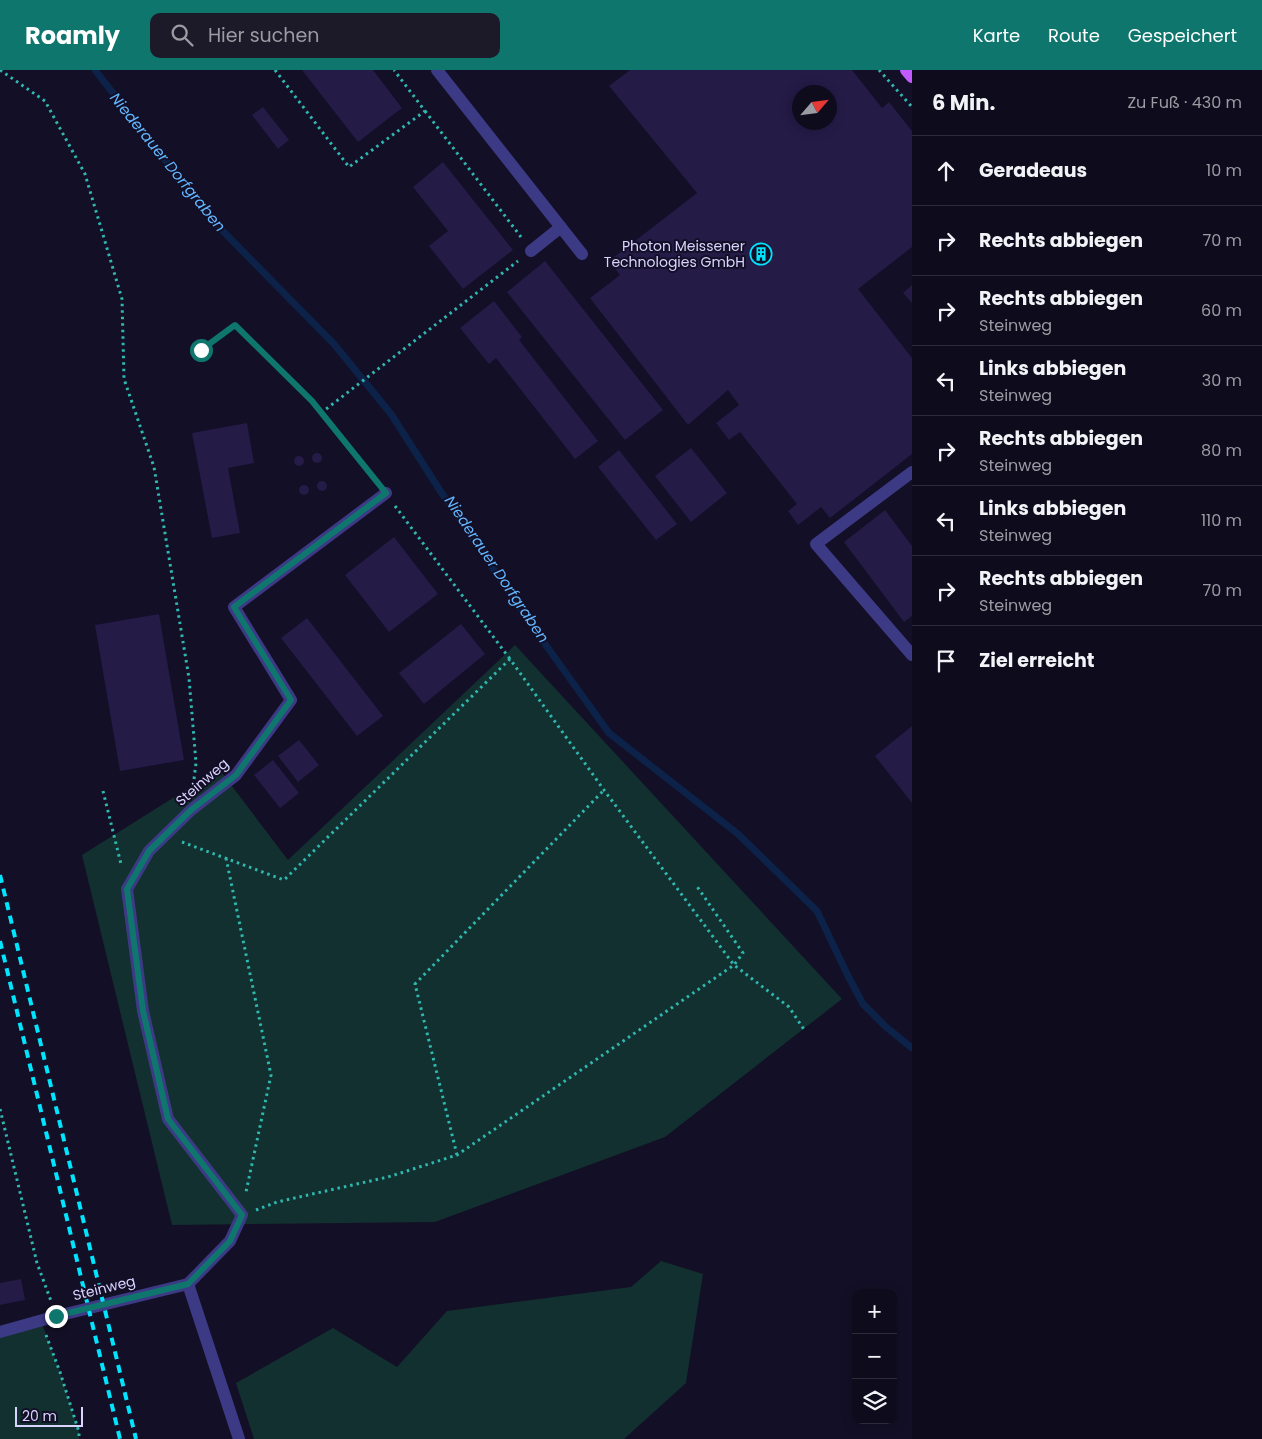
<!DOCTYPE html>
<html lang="de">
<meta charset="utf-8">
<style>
body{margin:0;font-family:Poppins,sans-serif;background:#1c1929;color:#f1f3f6}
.controls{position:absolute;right:15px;bottom:15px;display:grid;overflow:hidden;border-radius:10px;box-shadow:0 2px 12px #0003}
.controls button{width:45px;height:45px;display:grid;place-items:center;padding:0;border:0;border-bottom:1px solid #2e2b3b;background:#0e0b1c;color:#f1f3f6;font:25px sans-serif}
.compass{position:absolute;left:792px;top:15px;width:45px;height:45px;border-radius:50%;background:#0e0b1c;box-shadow:0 2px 12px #0003;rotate:62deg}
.scale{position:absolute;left:15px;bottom:12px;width:68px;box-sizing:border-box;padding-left:5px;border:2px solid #d9d4ff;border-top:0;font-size:14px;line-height:18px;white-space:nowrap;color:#d9d4ff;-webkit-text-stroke:4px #130f26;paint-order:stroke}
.stop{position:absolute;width:15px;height:15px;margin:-11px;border:4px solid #0f766e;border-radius:50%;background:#fff}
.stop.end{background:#0f766e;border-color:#fff;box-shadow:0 1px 5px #0008}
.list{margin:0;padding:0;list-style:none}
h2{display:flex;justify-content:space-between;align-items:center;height:65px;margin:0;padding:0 20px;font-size:21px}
h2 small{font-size:16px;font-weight:400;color:#9b9ba3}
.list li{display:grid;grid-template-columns:32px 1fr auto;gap:15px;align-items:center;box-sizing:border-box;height:70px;padding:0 20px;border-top:1px solid #2e2b3b}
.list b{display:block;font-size:19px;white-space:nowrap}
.list p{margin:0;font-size:16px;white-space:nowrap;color:#9b9ba3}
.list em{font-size:16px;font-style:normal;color:#9b9ba3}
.icon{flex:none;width:28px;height:28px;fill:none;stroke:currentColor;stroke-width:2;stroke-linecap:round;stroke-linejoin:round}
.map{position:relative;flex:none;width:912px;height:1369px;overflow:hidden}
header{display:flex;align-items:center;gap:30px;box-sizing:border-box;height:70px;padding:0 25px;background:#0f766e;color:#fff}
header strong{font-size:24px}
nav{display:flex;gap:28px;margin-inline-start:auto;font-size:18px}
.search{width:350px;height:45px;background:#1c1929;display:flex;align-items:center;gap:12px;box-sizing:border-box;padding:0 18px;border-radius:10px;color:#9b9ba3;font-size:19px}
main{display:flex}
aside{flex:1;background:#0e0b1c}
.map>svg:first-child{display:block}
.green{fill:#12302f}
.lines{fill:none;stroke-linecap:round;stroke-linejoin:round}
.stream{stroke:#0c2248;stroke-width:7}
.building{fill:#241b47;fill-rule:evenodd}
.path{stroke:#2fb8b0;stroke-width:3;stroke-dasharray:2.5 4;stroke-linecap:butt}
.minor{stroke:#3d3a85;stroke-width:12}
.major{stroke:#c25bff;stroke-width:12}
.rail{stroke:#00e5ff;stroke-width:4;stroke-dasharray:8 6;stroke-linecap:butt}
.route{stroke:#0f766e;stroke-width:6}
.labels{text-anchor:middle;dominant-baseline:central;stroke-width:4;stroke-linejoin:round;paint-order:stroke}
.poi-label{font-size:14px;fill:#d9d4ff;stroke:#130f26;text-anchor:end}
.street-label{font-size:14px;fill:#d9d4ff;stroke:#130f26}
.water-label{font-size:15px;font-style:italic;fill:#62b6ff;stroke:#130f26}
</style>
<header>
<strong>Roamly</strong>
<div class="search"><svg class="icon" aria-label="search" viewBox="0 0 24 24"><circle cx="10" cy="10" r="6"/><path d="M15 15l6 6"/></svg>Hier suchen</div>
<nav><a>Karte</a><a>Route</a><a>Gespeichert</a></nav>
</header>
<main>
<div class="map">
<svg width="912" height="1369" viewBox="0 0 912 1369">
<rect width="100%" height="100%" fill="#130f26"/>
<!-- green -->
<path class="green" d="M 515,575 L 842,929 L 665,1067 L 435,1152 L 172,1155 L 82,785 L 219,699 L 288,790 Z
M 661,1191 L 703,1204 L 686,1313 L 624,1369 L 254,1369 L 236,1313 L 333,1258 L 397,1297 L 447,1241 L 631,1217 Z
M 41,1251 L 60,1302 L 79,1362 L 79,1369 L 0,1369 L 0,1262 Z"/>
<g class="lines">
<!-- stream -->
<path class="stream" d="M 95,0 L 212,150 L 334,274 L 391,344 L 441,422 L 530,553 L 609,663 L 738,764 L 817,841 L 848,906 L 863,934 L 886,957 L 912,978"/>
</g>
<!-- building -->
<path class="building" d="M 302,0 L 373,0 L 402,38 L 358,72 Z
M 630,0 L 852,0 L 882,38 L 889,32 L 912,61 L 912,177 L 858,219 L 912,288 L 912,384 L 830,448 L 821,437 L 798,455 L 788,441 L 797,434 L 740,362 L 729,370 L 716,353 L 739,335 L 728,320 L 688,355 L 590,228 L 620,205 L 609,191 L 697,123 L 609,16 ZM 800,22 L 830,22 L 830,52 L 800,52 Z
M 263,37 L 289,70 L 278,79 L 252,45 Z
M 443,92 L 513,180 L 463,219 L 429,176 L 448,161 L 413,117 Z
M 545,191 L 663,340 L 625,370 L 507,222 Z
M 912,215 L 912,233 L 903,223 Z
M 494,231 L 522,267 L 519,270 L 598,371 L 575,389 L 496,288 L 489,294 L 460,258 Z
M 247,353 L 254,393 L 228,398 L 240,463 L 212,468 L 192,363 Z
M 691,378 L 727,423 L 691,452 L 655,406 Z
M 619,380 L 677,454 L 656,470 L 598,397 Z
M312 388a5 5 0 1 1 10 0a5 5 0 1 1-10 0Z
M294 391a5 5 0 1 1 10 0a5 5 0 1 1-10 0Z
M317 416a5 5 0 1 1 10 0a5 5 0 1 1-10 0Z
M299 420a5 5 0 1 1 10 0a5 5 0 1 1-10 0Z
M 885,440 L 912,476 L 912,546 L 904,552 L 844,472 Z
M 394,467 L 438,524 L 389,562 L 345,505 Z
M 159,544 L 184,690 L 120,701 L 95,555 Z
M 307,548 L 383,646 L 357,666 L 281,568 Z
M 461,554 L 485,584 L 424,634 L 399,603 Z
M 912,656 L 912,733 L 875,686 Z
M 299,670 L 319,695 L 298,712 L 278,686 Z
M 273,690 L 299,723 L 280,738 L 254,705 Z
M 21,1209 L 25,1230 L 0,1235 L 0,1213 Z"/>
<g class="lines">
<!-- path -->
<path class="path" d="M 0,0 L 45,31 L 85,104 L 122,229 L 124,309 L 154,397 L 189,608 L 196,693 L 193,717
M 275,0 L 349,97 L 425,41 L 394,0
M 879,0 L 912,37
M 425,41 L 521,167
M 201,279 L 235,255 L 312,331 L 376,411
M 321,343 L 518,191
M 395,436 L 510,589
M 103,721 L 121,794
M 182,772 L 284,810 L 510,589 L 604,720 L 734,895 L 789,937 L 805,961
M 226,788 L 271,1005 L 246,1122
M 0,1039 L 37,1193 L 51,1231
M 457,1085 L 415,914 L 604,720
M 256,1140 L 277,1132 L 388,1107 L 457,1085 L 734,895 L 743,883 L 696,815
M 46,1265 L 60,1302 L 79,1362 L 79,1369"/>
<!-- minor -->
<path class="minor" d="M 437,0 L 582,184
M 531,181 L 561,157
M 912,402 L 816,474 L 912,585
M 188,1214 L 230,1171 L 242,1145 L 168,1049 L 143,941 L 127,819 L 149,781 L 191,740 L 236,705 L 291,630 L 234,537 L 386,423
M 0,1262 L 57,1246 L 188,1214 L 239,1369"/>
<!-- major -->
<path class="major" d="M 906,0 L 912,7"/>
<!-- rail -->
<path class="rail" d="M 0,805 L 136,1369
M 0,871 L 120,1369"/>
</g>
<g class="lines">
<!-- route -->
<path class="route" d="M 56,1246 L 188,1214 L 230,1171 L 242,1145 L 168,1049 L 143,941 L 127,819 L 149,781 L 191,740 L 236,705 L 291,630 L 234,537 L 386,423 L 312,331 L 235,255 L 201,280"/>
</g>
<!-- icons -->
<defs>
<g id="building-ring" transform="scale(1.125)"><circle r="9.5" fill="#130f26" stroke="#00e5ff" stroke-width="1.5"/><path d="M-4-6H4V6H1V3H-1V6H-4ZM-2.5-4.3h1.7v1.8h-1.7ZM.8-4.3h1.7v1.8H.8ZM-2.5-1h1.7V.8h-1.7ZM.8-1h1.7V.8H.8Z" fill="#00e5ff"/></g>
</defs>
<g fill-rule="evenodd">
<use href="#building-ring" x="761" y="184"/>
</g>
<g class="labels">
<!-- poi labels -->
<g class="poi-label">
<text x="745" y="176">Photon Meissener<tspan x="745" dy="16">Technologies GmbH</tspan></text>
</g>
<!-- street labels -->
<g class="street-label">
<text transform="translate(202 712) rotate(-41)">Steinweg</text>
<text transform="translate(104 1218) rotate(-14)">Steinweg</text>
</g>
<!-- water labels -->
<g class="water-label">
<text transform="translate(168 92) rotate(51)">Niederauer Dorfgraben</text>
<text transform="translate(497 499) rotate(56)">Niederauer Dorfgraben</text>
</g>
</g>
</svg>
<div class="controls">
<button>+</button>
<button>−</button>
<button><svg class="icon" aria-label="layers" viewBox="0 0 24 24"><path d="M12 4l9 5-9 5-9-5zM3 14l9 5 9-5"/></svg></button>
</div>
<svg class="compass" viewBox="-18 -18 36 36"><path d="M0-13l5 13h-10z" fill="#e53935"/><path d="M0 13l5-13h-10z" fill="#9b9ba3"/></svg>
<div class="scale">20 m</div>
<div class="stop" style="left:201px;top:280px"></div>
<div class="stop end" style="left:56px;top:1246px"></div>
</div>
<aside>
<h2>6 Min.<small>Zu Fuß · 430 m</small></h2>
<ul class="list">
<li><svg class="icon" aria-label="ahead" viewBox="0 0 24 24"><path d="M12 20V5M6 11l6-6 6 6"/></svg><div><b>Geradeaus</b></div><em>10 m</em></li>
<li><svg class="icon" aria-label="right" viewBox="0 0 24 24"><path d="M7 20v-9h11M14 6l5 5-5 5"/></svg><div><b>Rechts abbiegen</b></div><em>70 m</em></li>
<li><svg class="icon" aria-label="right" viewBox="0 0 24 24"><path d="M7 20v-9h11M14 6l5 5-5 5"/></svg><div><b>Rechts abbiegen</b><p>Steinweg</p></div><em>60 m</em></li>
<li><svg class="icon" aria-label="left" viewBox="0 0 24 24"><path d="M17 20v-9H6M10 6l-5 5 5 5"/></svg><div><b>Links abbiegen</b><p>Steinweg</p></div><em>30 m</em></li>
<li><svg class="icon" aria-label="right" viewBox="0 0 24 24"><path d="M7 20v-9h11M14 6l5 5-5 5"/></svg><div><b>Rechts abbiegen</b><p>Steinweg</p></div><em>80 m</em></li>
<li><svg class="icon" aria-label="left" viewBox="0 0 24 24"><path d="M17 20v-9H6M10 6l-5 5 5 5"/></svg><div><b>Links abbiegen</b><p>Steinweg</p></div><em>110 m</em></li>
<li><svg class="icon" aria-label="right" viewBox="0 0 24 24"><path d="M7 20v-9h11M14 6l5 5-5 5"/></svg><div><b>Rechts abbiegen</b><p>Steinweg</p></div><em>70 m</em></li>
<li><svg class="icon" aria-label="arrive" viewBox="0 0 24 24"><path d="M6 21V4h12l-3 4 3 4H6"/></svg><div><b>Ziel erreicht</b></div></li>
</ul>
</aside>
</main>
